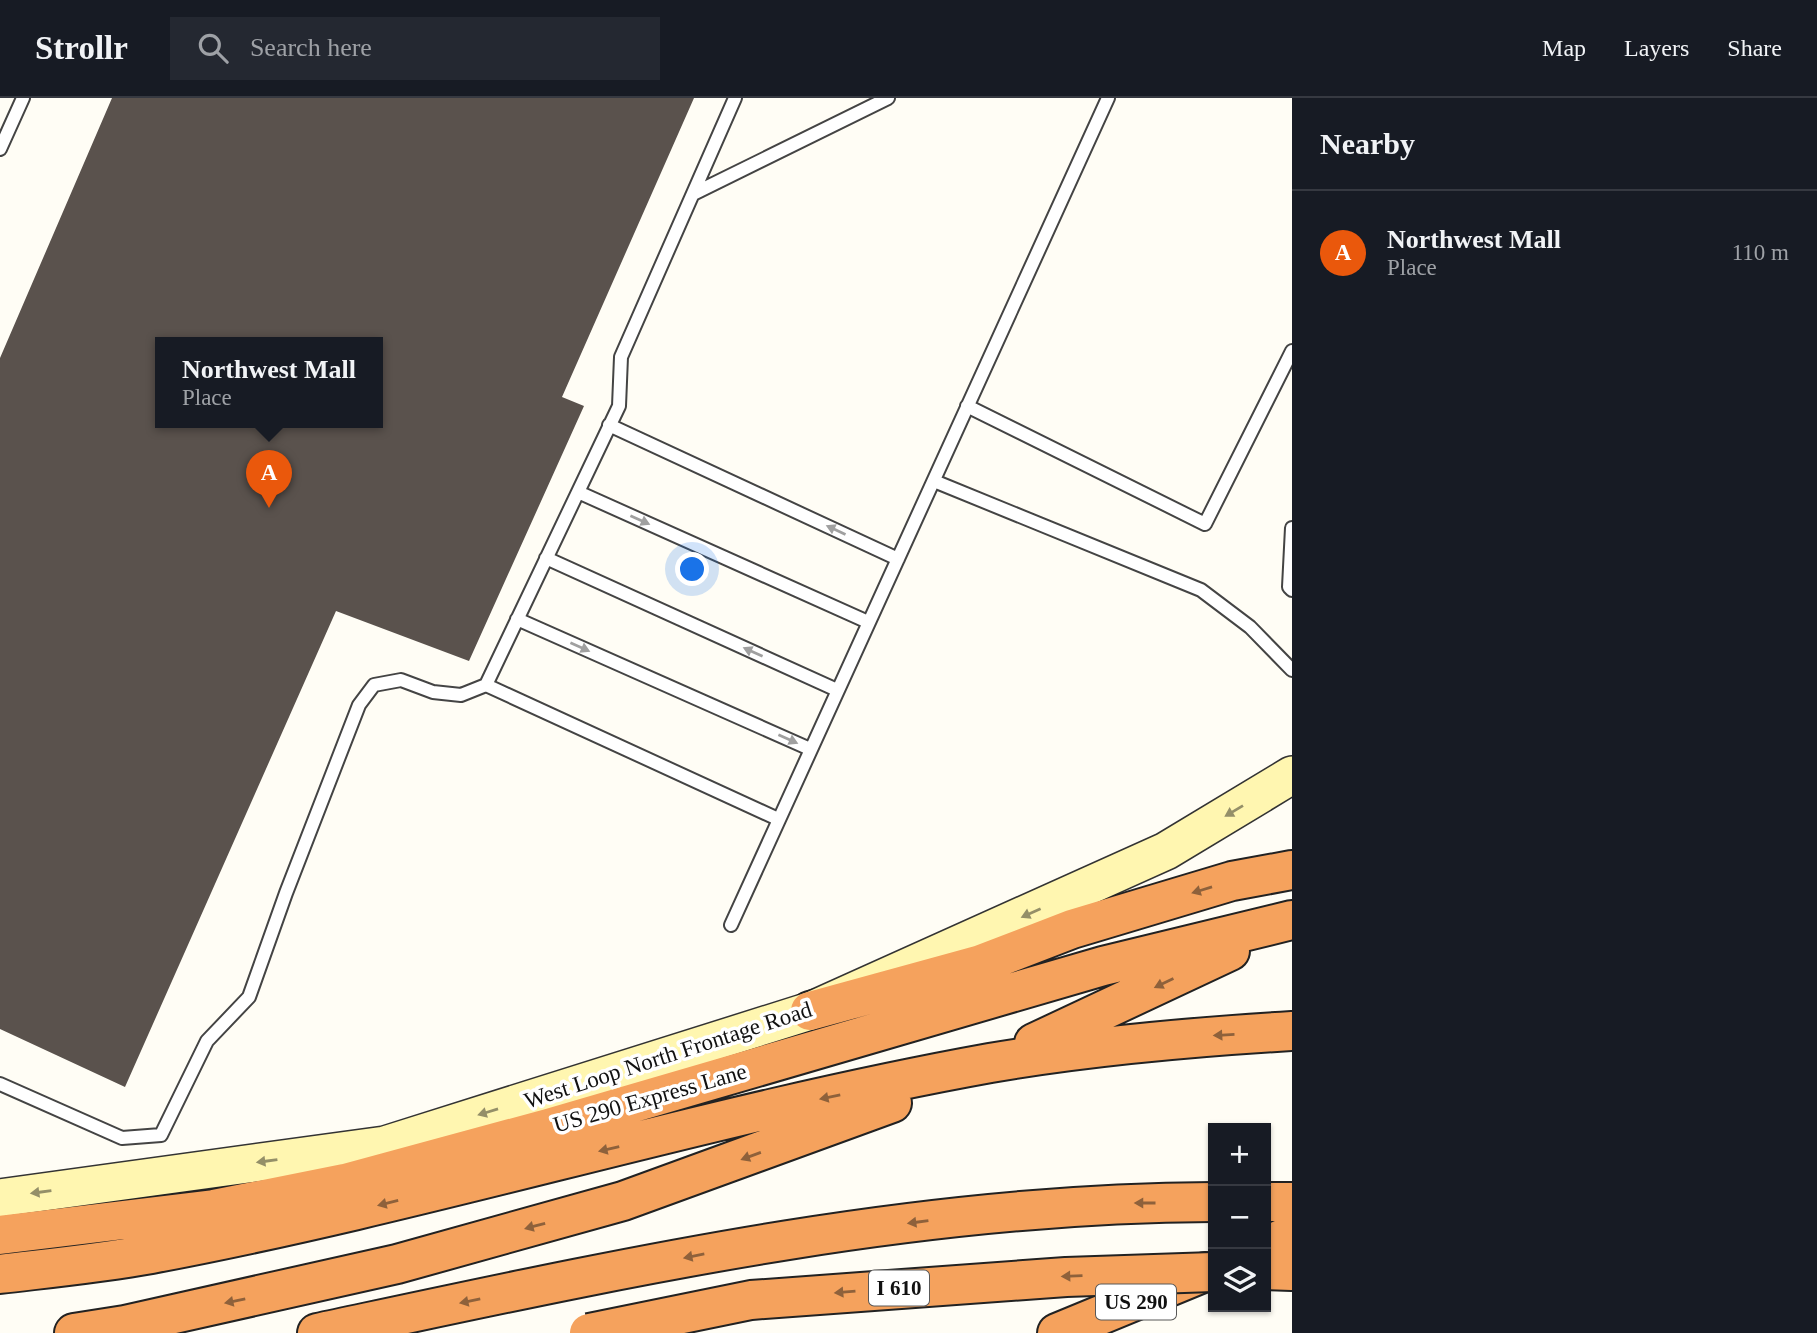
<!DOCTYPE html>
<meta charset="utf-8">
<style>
body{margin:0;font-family:"Times New Roman",serif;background:#242831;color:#f1f3f6}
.controls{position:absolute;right:21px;bottom:21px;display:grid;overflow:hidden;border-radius:0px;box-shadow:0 2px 5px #0004}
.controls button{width:63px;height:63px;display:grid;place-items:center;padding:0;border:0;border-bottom:2px solid #363941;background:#171b24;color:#f1f3f6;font:35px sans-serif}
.you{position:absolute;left:693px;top:472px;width:24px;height:24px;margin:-18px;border:5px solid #fff;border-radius:50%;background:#1a73e8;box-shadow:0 0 0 10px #1a73e833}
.badge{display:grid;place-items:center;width:46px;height:46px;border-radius:50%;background:#ea580c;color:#fff;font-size:23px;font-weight:700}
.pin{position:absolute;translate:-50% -58px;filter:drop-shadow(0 2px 4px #0008)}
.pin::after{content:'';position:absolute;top:37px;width:24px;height:21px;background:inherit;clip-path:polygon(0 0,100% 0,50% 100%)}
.popup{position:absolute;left:155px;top:239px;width:228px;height:91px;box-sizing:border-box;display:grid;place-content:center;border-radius:0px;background:#171b24;filter:drop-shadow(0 2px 5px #0005);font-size:23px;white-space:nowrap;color:#9ea1a6}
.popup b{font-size:26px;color:#f1f3f6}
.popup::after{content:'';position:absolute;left:50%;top:100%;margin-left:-14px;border:14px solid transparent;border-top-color:#171b24}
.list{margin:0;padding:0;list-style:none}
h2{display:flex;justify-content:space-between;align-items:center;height:91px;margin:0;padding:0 28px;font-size:30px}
h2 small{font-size:23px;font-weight:400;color:#9ea1a6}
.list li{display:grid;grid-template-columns:46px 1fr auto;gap:21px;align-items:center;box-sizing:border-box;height:126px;padding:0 28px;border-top:2px solid #363941}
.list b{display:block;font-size:26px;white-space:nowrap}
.list p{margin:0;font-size:23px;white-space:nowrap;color:#9ea1a6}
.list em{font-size:23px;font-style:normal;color:#9ea1a6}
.icon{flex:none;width:38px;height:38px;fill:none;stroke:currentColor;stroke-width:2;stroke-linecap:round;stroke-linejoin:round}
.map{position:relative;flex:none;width:1292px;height:1235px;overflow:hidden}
header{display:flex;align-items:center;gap:42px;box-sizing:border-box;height:98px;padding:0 35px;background:#171b24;border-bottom:2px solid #363941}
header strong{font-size:33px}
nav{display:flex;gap:38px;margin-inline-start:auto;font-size:24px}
.search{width:490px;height:63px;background:#242831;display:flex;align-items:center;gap:18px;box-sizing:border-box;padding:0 24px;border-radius:0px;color:#9ea1a6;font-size:26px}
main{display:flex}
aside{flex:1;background:#171b24}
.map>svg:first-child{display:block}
.building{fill:#5a524d;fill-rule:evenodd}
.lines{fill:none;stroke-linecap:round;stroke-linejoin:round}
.service-casing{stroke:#444;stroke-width:16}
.secondary-casing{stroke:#333;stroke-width:40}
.motorway-casing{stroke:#222;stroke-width:42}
.service{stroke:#fff;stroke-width:12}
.secondary{stroke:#fff6b0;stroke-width:37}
.motorway{stroke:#f5a25d;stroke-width:38}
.motorway-bridge-casing{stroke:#222;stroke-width:42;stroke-linecap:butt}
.motorway-bridge{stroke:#f5a25d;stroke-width:38}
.oneway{fill:#a0a0a0}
.oneway2{fill:#948f68}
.oneway3{fill:#8e613b}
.labels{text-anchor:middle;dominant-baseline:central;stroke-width:7;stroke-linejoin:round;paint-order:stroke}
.shield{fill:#fff;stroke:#585858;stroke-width:2}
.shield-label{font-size:21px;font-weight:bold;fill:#111}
.street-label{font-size:23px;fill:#111;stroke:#fff}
</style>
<header>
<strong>Strollr</strong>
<div class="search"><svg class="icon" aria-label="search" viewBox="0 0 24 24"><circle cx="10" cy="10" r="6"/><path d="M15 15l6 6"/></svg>Search here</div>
<nav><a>Map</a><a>Layers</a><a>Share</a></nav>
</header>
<main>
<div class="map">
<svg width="1292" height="1235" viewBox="0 0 1292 1235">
<rect width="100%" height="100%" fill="#fffdf5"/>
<!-- building -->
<path class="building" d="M 112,0 L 694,0 L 562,299 L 584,308 L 469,563 L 336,513 L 125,989 L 0,931 L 0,260 ZM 160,244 L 378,244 L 378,324 L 160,324 Z"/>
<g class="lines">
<!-- service casing -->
<g class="service-casing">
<path id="service" d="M 0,51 L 23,0
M 693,96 L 888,0
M 967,308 L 1205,426 L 1292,253
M 609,327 L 898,461
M 934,383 L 1201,492 L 1250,529 L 1292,572
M 578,394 L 868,524
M 1292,430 L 1289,489 L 1292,492
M 546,460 L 837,592
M 517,521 L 810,651
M 486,587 L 778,721
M 731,827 L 1108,0
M 0,986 L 122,1040 L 161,1037 L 207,943 L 249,899 L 286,795 L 359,607 L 374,587 L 401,582 L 433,594 L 461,597 L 486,587 L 619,308 L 621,259 L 735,0"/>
</g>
<!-- secondary casing -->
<g class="secondary-casing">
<path id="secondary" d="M 0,1100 L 385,1047 L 810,913 L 1166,753 L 1292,677"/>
</g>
<!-- motorway casing -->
<g class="motorway-casing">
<path id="motorway" d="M 810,913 L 981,866 L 1072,831 L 1232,783 L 1292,772
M 1034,945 L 1230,853
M 1266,1104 L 1292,1104
M 0,1137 L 214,1111 L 345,1085 L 548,1030 L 1103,868 L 1292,822
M 1266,1148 L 1292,1136
M 1266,1172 L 1292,1173
M 0,1176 C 50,1170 101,1165 151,1156 C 433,1103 707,1016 990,965 C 1090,948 1191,939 1292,933
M 74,1235 L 125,1227 L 397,1166 L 623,1103 L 892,1005
M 317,1235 C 613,1172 909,1105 1213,1104
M 1057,1235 L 1205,1174"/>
</g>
<!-- service -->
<use href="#service" class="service"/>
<!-- secondary -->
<use href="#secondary" class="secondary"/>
<!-- motorway -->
<use href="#motorway" class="motorway"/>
<!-- motorway-bridge casing -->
<g class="motorway-bridge-casing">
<path id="motorway-bridge" d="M 589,1235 L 751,1202 L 1066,1179 L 1213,1174"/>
</g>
<!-- motorway-bridge -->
<use href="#motorway-bridge" class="motorway-bridge"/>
</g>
<!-- one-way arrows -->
<defs><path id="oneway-solid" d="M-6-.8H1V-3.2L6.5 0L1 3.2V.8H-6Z" transform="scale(1.75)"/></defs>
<g class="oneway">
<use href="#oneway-solid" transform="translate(640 422) rotate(24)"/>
<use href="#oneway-solid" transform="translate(836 432) rotate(-155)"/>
<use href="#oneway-solid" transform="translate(580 549) rotate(24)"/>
<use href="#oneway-solid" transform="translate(753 554) rotate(-156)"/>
<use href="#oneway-solid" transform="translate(788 641) rotate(24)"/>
</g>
<g class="oneway2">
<use href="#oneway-solid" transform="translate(1234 713) rotate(149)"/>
<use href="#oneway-solid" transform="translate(1031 815) rotate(156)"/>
<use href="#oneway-solid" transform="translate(488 1014) rotate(163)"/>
<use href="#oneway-solid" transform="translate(267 1063) rotate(172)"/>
<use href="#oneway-solid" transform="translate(41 1094) rotate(172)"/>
</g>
<g class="oneway3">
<use href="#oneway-solid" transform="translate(1202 792) rotate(163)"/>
<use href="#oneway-solid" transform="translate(1164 885) rotate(154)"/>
<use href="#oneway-solid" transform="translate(1224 937) rotate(177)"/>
<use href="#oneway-solid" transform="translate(830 999) rotate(168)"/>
<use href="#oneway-solid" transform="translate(609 1051) rotate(167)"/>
<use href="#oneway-solid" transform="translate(751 1058) rotate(160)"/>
<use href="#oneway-solid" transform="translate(388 1105) rotate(166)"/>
<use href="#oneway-solid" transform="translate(1145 1105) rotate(180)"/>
<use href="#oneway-solid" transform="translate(918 1124) rotate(172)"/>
<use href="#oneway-solid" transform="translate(535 1128) rotate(165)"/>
<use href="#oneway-solid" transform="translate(694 1158) rotate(169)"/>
<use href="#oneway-solid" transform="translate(1072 1178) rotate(178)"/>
<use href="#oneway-solid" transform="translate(845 1194) rotate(175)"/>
<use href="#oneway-solid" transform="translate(235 1203) rotate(168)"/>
<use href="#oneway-solid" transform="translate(470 1203) rotate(168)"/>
</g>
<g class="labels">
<!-- shield labels -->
<g class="shield">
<rect x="869" y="1172.5" width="60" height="35" rx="5"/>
<rect x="1096" y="1186.5" width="80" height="35" rx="5"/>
</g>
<g class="shield-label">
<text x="899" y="1190">I 610</text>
<text x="1136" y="1204">US 290</text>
</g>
<!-- street labels -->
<g class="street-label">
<text transform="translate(668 957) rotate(-18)">West Loop North Frontage Road</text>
<text transform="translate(650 1000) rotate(-16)">US 290 Express Lane</text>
</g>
</g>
</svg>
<div class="controls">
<button>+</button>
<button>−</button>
<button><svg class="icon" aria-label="layers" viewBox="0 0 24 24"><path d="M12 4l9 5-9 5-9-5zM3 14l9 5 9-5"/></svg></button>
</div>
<div class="you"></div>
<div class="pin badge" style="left:269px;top:410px">A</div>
<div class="popup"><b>Northwest Mall</b>Place</div>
</div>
<aside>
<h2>Nearby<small></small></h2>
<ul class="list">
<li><span class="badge">A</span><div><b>Northwest Mall</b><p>Place</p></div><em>110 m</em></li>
</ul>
</aside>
</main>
